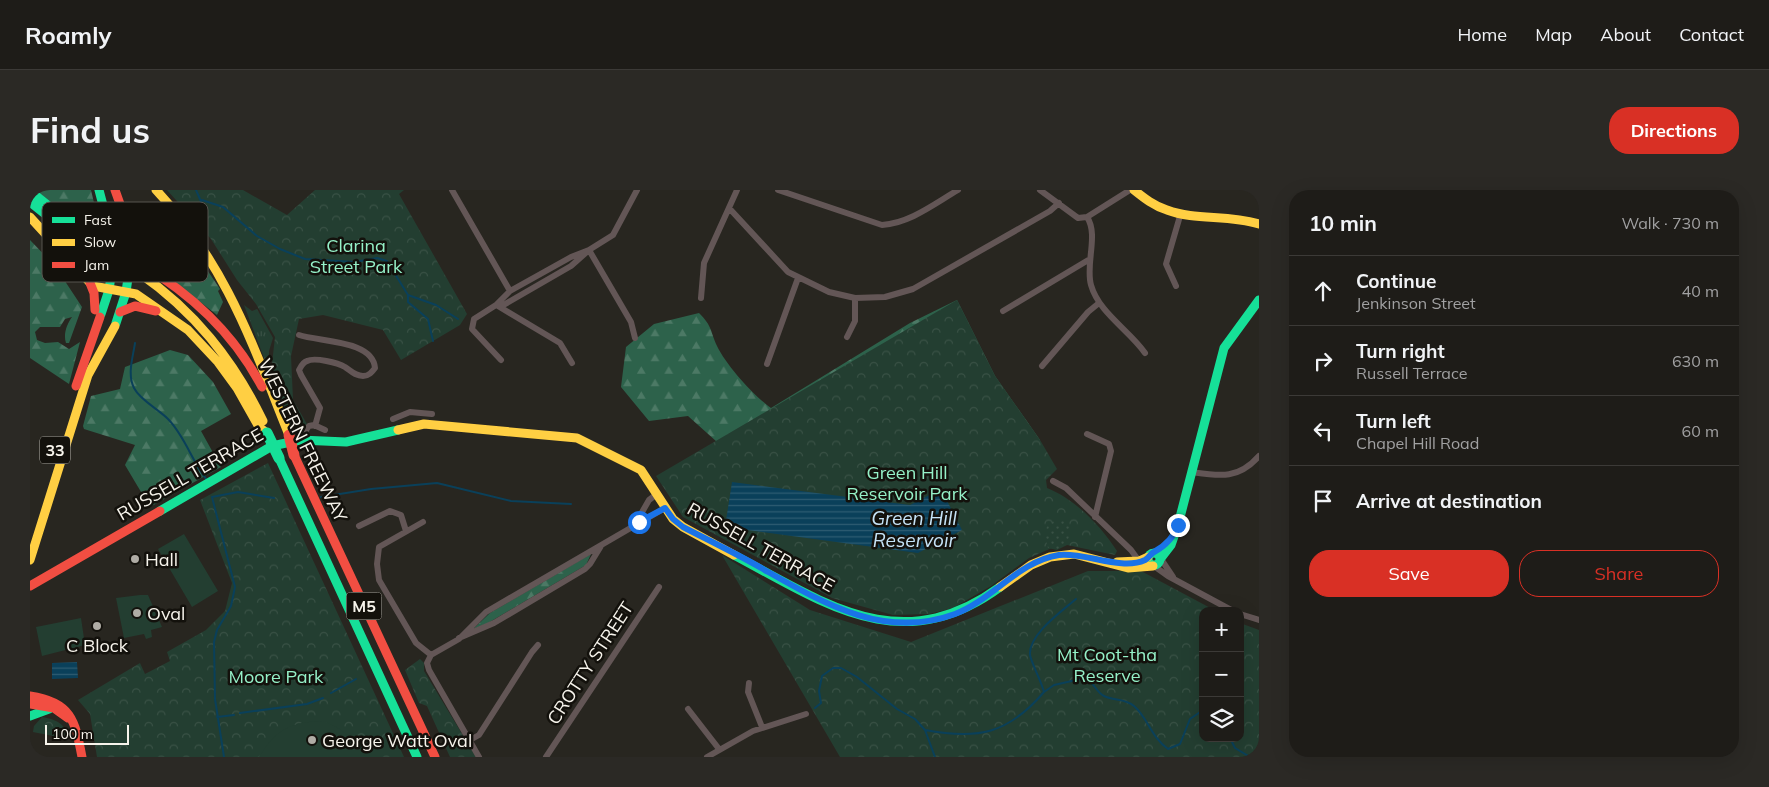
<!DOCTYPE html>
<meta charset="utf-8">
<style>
body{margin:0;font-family:Mulish,sans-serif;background:#2b2925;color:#f1f3f6}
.controls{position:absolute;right:15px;bottom:15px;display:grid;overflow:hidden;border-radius:10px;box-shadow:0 5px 20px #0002}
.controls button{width:45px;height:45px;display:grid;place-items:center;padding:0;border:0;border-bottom:1px solid #3c3a37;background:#1e1c18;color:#f1f3f6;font:25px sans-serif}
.scale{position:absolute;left:15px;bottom:12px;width:84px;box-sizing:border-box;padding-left:5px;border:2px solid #f7f4ec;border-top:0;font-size:14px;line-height:18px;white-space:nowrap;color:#f7f4ec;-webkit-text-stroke:4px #13110c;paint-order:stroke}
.stop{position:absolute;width:15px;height:15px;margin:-11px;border:4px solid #1a73e8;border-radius:50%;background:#fff}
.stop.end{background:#1a73e8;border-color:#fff;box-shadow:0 1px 5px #0008}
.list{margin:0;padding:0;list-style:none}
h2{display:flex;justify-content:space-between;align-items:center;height:65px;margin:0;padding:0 20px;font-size:21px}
h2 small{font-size:16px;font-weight:400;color:#a1a1a2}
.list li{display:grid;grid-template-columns:32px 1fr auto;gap:15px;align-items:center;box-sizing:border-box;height:70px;padding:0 20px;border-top:1px solid #3c3a37}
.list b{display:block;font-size:19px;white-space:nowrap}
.list p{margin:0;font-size:16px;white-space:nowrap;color:#a1a1a2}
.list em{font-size:16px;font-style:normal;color:#a1a1a2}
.actions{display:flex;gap:10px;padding:15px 20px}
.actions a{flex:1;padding:11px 0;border:1px solid #d93025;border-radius:20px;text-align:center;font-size:18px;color:#d93025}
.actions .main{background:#d93025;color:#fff}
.icon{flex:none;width:28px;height:28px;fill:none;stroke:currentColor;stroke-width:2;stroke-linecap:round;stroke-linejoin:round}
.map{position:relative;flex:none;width:1229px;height:567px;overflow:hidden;border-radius:20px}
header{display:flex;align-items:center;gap:30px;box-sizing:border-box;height:70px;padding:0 25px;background:#1e1c18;border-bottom:1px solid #3c3a37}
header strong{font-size:24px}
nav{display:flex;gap:28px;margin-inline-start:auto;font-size:18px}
.intro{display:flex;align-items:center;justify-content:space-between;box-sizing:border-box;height:120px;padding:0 30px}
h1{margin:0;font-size:35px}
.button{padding:12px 22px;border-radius:20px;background:#d93025;color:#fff;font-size:18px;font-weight:700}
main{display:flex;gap:30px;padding:0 30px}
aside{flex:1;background:#1e1c18;border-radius:20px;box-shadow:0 5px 20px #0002}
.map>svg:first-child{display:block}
.grass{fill:url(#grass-tufts)}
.forest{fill:url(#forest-firs)}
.park{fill:url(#park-crowns)}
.garden{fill:url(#garden-dots)}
.pitch{fill:#233e31}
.water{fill:url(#water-rules)}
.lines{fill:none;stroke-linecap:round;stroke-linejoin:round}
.stream{stroke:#0a405a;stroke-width:2}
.street{stroke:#635656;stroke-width:6}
.fast{stroke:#16e098;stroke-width:9}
.slow{stroke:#ffcf43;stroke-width:9}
.jam{stroke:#f24e42;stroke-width:9}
.fast-bridge{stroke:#16e098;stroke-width:11}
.slow-bridge{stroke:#ffcf43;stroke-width:11}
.jam-bridge{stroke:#f24e42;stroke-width:11}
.route{stroke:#1a73e8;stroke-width:6}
.poi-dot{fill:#afaca5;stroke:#13110c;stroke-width:2}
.labels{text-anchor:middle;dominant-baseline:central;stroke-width:5;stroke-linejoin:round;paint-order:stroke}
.shield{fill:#13110c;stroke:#b3b0a9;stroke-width:1}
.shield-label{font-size:16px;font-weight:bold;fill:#f7f4ec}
.park-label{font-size:18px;fill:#95f1c8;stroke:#13110c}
.street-label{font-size:18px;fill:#f7f4ec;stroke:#13110c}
.poi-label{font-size:18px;fill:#f7f4ec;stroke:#13110c;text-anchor:start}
.water-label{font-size:19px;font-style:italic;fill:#c5e3f7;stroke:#13110c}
.key{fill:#13110c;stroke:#57554f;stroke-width:1}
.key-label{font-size:14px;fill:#f7f4ec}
</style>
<header>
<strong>Roamly</strong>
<nav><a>Home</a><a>Map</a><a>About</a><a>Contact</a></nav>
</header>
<div class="intro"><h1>Find us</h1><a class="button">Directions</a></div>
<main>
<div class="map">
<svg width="1229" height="567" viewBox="0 0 1229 567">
<defs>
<pattern id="grass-tufts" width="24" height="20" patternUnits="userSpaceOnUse" patternTransform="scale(1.25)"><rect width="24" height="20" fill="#233e31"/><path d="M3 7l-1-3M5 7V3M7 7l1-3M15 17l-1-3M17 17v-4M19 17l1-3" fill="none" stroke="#395145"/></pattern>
<pattern id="forest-firs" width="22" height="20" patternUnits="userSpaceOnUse" patternTransform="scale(1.25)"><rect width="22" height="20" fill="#2d624b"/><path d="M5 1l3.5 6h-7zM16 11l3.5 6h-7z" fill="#4c7965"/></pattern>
<pattern id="park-crowns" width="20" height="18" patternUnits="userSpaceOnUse" patternTransform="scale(1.25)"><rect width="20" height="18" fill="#233e31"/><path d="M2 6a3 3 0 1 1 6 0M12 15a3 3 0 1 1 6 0" fill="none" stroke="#395145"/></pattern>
<pattern id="garden-dots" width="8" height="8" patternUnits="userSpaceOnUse" patternTransform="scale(1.25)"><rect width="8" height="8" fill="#233e31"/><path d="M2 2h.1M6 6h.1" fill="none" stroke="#395145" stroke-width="1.8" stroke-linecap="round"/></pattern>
<pattern id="water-rules" width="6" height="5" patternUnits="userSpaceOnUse" patternTransform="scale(1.25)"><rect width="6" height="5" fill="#0a405a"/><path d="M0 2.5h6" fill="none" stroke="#2e5c72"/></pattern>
</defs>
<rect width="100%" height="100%" fill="#282620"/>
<!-- grass -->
<path class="grass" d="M 214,115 L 222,121 L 227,119 L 243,148 L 239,161 L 239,181 Z"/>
<!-- forest -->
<path class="forest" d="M 5,0 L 61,0 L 69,34 L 63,37 L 55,37 Z
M 133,21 L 161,56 L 190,99 L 188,101 L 193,112 L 187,125 L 111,66 L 110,60 L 127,46 L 136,48 L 131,32 Z
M 0,50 L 25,76 L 52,117 L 39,153 L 36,153 C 33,144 37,134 42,127 L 35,129 L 30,137 L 10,137 L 5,142 L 7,150 L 15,153 L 28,152 L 39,159 L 50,152 L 39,194 L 0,168 Z
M 927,110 L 965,186 L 1010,250 L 934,271 L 715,277 L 658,226 L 619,231 L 591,197 L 596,157 L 624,134 L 669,123 C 683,137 680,141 687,156 C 696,175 724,206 741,218 L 880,133 Z
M 140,160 L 158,165 L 183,192 L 201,224 L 171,241 L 191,277 L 120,317 L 95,275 L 105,255 L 54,239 L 53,236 L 61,206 L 90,199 L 95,177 Z
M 561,364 L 556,375 L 458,433 L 443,439 L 460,423 Z"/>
<!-- park -->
<path class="park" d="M 137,0 L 213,0 L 257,25 L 285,0 L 374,0 L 369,4 L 437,124 L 430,135 L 371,170 L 353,140 L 293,125 L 269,129 L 261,166 L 263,210 L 277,234 L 271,238 L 271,244 L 265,245 L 241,183 L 245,147 L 226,114 L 207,90 L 181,49 Z
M 927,110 L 965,186 L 1010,250 L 1027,279 L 1016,290 L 1017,298 C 1045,309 1071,336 1087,361 L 1085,365 L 1037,355 L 1024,357 L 999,368 L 961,396 L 923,418 L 899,424 L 863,425 L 802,408 L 653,327 L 626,286 Z
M 238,273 L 374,567 L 67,567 L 60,524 L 48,510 L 110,473 L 115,484 L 140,471 L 137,462 L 176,440 L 195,421 L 202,393 L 170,310 Z
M 692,365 L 780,420 L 881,452 L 1058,381 L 1111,381 L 1186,421 L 1173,421 L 1173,548 L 1210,548 L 1210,433 L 1229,440 L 1229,567 L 810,567 Z
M 390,469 L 394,473 L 394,481 L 446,567 L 420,567 L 397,516 L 389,513 L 375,480 Z
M 12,527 C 28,530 35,534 39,549 L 3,542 L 4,536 Z"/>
<!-- garden -->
<path class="garden" d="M 1026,329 L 1036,330 L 1041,338 L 1037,355 L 1027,360 L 1018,358 L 1014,342 L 1018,335 Z"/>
<!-- pitch -->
<path class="pitch" d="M 154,344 L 188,401 L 162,417 L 128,359 Z
M 110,405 L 118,405 L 132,437 L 121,440 L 122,447 L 116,449 L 114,444 L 94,448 L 86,408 Z
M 51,428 L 55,455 L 12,466 L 6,437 Z
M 293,531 C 312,538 325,549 335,567 L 229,567 C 247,539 260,532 293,531 Z"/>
<!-- water -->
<path class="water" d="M 702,292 L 880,315 L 911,299 L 932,340 L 888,363 L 695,337 Z
M 47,472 L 48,488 L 22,489 L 22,473 Z"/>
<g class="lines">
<!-- stream -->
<path class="stream" d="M 166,0 L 173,16 L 172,28
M 172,10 L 193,17 L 227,46 L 250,59 L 275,69 L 325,72 L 347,68 L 357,71 L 378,105 L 406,115 L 428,129
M 378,105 L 378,112 L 398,129 L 403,151
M 105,153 C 103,167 97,184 104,198 C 110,210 128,219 138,229 C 155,246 162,272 177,290
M 291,307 L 341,299 L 407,293 L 481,311 L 541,314
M 1014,502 L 1024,495 L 1055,488 C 1064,492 1066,502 1074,506 C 1084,511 1095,508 1104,516 C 1118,528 1121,547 1138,559 L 1150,554 L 1160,529 L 1173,520
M 301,503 L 326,489
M 785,518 L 791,513 L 789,501 L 792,486 L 803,478 L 811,478 L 827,487 L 867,519 L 885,529 L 895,540 L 905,567
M 210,523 L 277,514 L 293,508
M 187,527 L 204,525
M 895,540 C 948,550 978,544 1014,502 C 1012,493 1001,472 1000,465 C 998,445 1032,421 1046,409
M 1200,548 L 1205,558 L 1220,567
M 194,567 L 185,509 L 184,452 L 187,440 L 201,416 L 205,397 L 182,307 L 208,302 L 244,308"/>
<!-- street -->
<path class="street" d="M 422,0 L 480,101
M 748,0 L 852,35 C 880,33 904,14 928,0
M 1010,0 L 1048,28 L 1057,27 L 1100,0
M 699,18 L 758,82 L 799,102 L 825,108 L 855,107 L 883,99 L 1020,21 L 1029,13
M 1057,27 C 1069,45 1055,74 1061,95 C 1069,123 1099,140 1115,163
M 559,60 L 601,132 L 605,148
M 1146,96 L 1136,74 L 1150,26
M 671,108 L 674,73 L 707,0
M 468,116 L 530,153 L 542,173
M 470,117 L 541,76 L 559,60 L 583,45 L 607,0
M 973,121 L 1060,69
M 269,145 C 290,152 343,150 345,178 C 342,182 339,186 333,186 C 325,186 321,181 315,177 C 308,173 285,167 277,171 C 273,172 271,176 269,180 L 271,185 L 290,218 L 285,236
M 817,147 L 825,131 L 825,108
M 471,170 L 442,139 L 444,129 L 466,115 L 480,101 L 541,67 L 559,60
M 737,174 L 768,88
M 1012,176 L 1058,122 L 1069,113
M 363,229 L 380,222 L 402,224
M 1057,244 L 1079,254 L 1081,261 L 1065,327
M 275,250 L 276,240 L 279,236 L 284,235 L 295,240
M 1161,282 C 1189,286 1208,290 1229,266
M 1023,291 L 1036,298 L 1101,360 L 1109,371
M 607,331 L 619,310 L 627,304
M 393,332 L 349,357 L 347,374 L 349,390 L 386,453 L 401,465
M 329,336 L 360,321 L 371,325 L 376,341
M 1131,369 L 1143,387
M 1124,376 L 1138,386 L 1203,421
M 1210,424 L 1229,430
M 429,448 L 464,433 L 555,379 L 560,374 L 571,356
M 719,493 L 718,502 L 732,537
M 658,519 L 689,559
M 440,550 L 449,545 L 502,462 L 508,455
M 449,567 L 399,480 L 397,473 L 401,465 L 429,449 L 456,422 L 635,318
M 516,567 L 629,397
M 677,567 L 723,541 L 776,524"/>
<!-- fast -->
<path class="fast" d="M 69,0 L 83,53
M 0,1 L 29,24 L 64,47
M 0,12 L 30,36 L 66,57
M 71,124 L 79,100 L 83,72
M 86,133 L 96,102 L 99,81
M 249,268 L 387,567
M 130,321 L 242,256 L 270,250 L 316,252 L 368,240
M1118 369a6 6 0 1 1 12 0a6 6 0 1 1-12 0Z
M 704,365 C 796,414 871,469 970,397
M 1131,368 L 1141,355 L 1148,335 L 1194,158 L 1229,110
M 0,526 L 19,519"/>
<!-- slow -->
<path class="slow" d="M 126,0 C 196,74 222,153 259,245
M 1104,0 C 1114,8 1124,16 1137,20 C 1166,31 1198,24 1229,34
M 0,27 L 63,96 L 106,104 L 158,140 L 188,172 L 207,198 L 229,237 L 237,243
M 108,82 C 164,121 203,169 233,231
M 368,240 L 394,234 L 547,248 L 611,280 L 643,329 L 653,337 L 704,365
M 0,370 L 58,185 L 85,136
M 1087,372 L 1109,371 L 1118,367
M 970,397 L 1001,375 L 1020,367 L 1044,364 L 1098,378 L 1123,376"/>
<!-- jam -->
<path class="jam" d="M 85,0 L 95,28 L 100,63
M 108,72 C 161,104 203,142 232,197
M 60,93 L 64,103 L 65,120
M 90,122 L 105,116 L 126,121
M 46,196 L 70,127
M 264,265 L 405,567
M 0,396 L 130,321
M 0,506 C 41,512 45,530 52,567
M 0,514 L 24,518 L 38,528"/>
<!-- fast-bridge -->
<path class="fast-bridge" d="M 237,243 L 249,268"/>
<!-- slow-bridge -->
<path class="slow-bridge" d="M 64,47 L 108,72
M 66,57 L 108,82"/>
<!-- jam-bridge -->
<path class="jam-bridge" d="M 259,245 L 264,265"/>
</g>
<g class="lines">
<!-- route -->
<path class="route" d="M 609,332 L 635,318 L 643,329 L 653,337 C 680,351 707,364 733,379 C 793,413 854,450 925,424 C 962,410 989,371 1029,365 C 1055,362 1091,381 1115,370 C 1119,368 1120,364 1124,362 C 1135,356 1144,347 1148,335"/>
</g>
<!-- markers -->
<g class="poi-dot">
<circle cx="105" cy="369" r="5"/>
<circle cx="107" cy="423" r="5"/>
<circle cx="67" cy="436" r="5"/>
<circle cx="282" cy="550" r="5"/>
</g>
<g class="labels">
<!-- shield labels -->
<g class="shield">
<rect x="10" y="246.5" width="30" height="27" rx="4"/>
<rect x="316.5" y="402.5" width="35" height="27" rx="4"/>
</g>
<g class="shield-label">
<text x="25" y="260">33</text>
<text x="334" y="416">M5</text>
</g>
<!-- park labels -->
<g class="park-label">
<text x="326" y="55">Clarina<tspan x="326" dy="21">Street Park</tspan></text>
<text x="877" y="282">Green Hill<tspan x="877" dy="21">Reservoir Park</tspan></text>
<text x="1077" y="464">Mt Coot-tha<tspan x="1077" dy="21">Reserve</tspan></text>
<text x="246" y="486">Moore Park</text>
</g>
<!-- street labels -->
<g class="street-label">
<text transform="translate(273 250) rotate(64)">WESTERN FREEWAY</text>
<text transform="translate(160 284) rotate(-30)">RUSSELL TERRACE</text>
<text transform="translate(731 357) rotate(29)">RUSSELL TERRACE</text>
<text transform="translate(560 473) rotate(-57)">CROTTY STREET</text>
</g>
<!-- poi labels -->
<g class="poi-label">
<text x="115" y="369">Hall</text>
<text x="117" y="423">Oval</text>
<text x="67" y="455" text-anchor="middle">C Block</text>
<text x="292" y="550">George Watt Oval</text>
</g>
<!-- water labels -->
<g class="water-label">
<text x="884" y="328">Green Hill<tspan x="884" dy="22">Reservoir</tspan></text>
</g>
</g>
<!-- legend -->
<rect x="12" y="12" width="166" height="80" rx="8" class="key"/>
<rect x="22" y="27" width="23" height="6" fill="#16e098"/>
<rect x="22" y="49" width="23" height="7" fill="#ffcf43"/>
<rect x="22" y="72" width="23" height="6" fill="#f24e42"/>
<g class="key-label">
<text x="54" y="35">Fast</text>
<text x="54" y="57">Slow</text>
<text x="54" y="80">Jam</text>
</g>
</svg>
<div class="controls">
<button>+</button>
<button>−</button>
<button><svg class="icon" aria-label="layers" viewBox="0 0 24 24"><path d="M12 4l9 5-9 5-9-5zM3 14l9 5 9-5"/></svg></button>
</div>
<div class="scale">100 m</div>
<div class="stop" style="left:609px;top:332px"></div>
<div class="stop end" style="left:1148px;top:335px"></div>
</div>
<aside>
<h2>10 min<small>Walk · 730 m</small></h2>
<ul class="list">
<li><svg class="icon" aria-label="ahead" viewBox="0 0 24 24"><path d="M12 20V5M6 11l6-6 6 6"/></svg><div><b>Continue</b><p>Jenkinson Street</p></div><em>40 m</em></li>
<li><svg class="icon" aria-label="right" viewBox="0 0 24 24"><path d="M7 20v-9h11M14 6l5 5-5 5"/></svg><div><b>Turn right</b><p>Russell Terrace</p></div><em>630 m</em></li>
<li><svg class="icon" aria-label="left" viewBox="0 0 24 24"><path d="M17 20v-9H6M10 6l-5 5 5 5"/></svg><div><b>Turn left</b><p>Chapel Hill Road</p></div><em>60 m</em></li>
<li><svg class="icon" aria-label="arrive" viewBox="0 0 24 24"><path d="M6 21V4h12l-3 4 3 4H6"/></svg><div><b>Arrive at destination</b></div></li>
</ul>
<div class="actions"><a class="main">Save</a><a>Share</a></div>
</aside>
</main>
